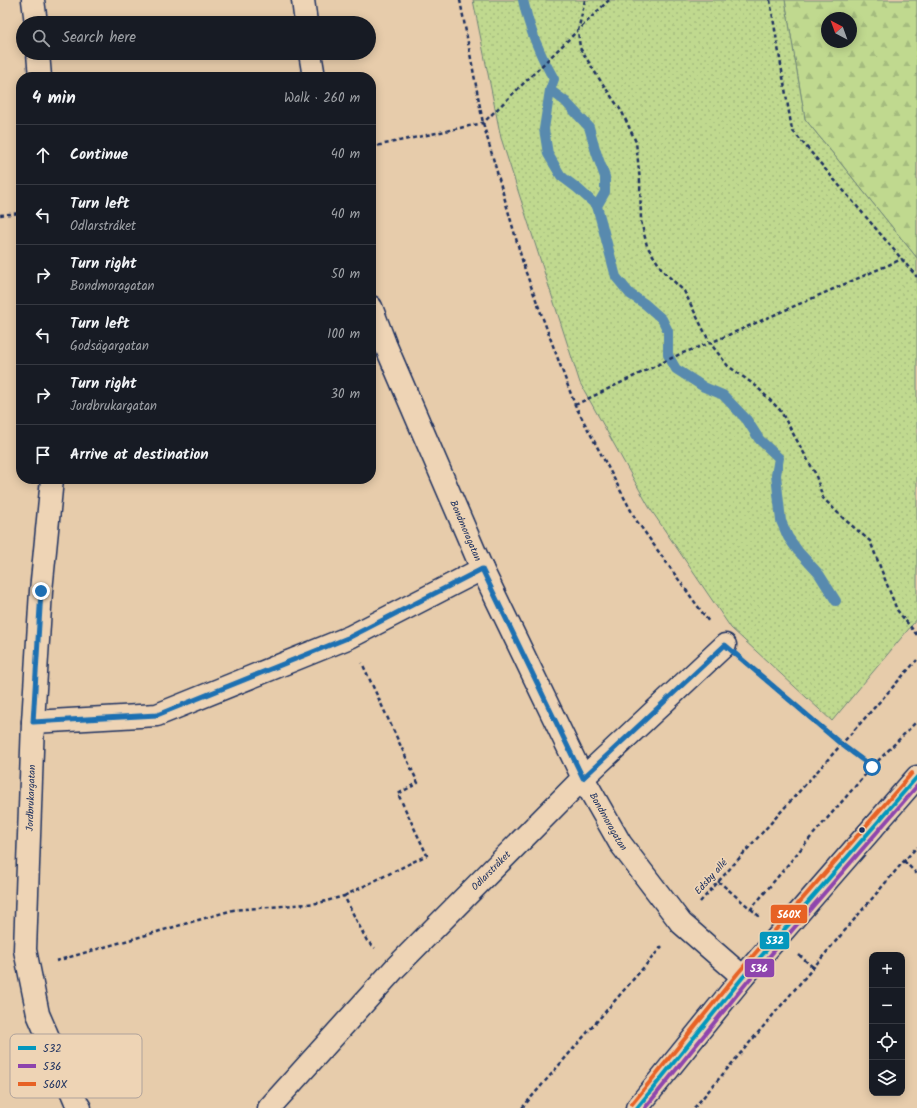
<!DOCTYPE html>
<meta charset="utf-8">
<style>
body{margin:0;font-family:Kalam,sans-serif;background:#242831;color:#f1f3f6}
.controls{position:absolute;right:12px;bottom:12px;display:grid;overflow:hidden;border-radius:8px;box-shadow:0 2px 10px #0003}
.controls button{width:36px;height:36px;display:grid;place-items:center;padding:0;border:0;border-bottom:1px solid #363941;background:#171b24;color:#f1f3f6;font:20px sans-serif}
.compass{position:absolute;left:821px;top:12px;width:36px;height:36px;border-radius:50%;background:#171b24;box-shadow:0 2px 10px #0003;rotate:319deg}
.stop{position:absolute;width:12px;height:12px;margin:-9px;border:3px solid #1f6fb2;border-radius:50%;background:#fff}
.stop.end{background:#1f6fb2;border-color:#fff;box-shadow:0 1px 4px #0008}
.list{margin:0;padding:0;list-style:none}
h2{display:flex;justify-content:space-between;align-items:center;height:52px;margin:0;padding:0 16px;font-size:17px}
h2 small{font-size:13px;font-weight:400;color:#9ea1a6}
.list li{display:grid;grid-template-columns:26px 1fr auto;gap:12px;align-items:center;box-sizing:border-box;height:60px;padding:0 16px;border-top:1px solid #363941}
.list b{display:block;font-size:15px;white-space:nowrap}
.list p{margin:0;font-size:13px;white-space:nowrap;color:#9ea1a6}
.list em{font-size:13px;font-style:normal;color:#9ea1a6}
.icon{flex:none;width:22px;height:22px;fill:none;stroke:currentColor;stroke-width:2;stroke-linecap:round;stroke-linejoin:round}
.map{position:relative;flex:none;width:917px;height:1108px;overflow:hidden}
.search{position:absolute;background:#171b24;box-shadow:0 2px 10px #0003;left:16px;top:16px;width:360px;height:44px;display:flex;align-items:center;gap:10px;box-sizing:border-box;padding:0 14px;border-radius:22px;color:#9ea1a6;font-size:15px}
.panel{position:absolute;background:#171b24;box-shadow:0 2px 10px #0003;left:16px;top:72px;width:360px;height:412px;border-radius:16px}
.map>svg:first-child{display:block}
.forest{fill:url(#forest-firs);stroke:#6e8476;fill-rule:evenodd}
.park{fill:url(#park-dots);stroke:#6e8476}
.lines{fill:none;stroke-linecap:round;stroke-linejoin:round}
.stream{stroke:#598aae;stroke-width:10}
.minor-casing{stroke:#1b2f5e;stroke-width:25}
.secondary-casing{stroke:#1b2f5e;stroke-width:25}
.path{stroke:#1b2f5e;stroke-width:2.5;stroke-dasharray:4 3;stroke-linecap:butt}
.minor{stroke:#eed4b5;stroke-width:22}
.secondary{stroke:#eed4b5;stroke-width:22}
.bus-1-casing{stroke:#eed4b5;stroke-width:7}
.bus-2-casing{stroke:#eed4b5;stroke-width:7}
.bus-3-casing{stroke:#eed4b5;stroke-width:7}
.bus-1{stroke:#0497bd;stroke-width:4}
.bus-2{stroke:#8e44ad;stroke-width:4}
.bus-3{stroke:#e76225;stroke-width:4}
.route{stroke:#1f6fb2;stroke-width:5}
.bus-dot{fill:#1b2f5e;stroke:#eed4b5;stroke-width:1.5}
.labels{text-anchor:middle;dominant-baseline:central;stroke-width:3.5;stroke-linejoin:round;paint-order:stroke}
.street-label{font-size:10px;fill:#1b2f5e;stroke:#eed4b5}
.key{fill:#eed4b5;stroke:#afa29b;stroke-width:1}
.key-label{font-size:11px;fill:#1b2f5e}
.line-badge{stroke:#eed4b5;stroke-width:1.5}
.badge-label{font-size:11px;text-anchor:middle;font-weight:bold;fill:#fff}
</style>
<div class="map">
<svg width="917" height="1108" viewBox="0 0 917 1108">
<defs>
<pattern id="forest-firs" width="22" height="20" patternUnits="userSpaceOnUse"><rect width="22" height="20" fill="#c0d98f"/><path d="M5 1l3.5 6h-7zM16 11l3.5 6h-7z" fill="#a4bb7e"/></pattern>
<pattern id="park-dots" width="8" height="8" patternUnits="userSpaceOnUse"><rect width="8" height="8" fill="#c0d98f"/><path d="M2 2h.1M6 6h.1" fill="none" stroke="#a4bb7e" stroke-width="1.8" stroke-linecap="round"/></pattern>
</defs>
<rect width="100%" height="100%" fill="#e7ccab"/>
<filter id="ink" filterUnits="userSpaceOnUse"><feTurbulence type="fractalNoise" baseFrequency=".025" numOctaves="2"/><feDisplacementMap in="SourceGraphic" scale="8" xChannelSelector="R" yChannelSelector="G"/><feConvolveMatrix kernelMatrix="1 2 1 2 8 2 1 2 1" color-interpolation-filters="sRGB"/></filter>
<g filter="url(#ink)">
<!-- forest -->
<path class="forest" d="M 785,0 L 917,0 L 917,258 L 805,119 ZM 827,18 L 851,18 L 851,42 L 827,42 Z"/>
<!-- park -->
<path class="park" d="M 473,0 L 785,0 L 805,119 L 917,258 L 917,619 L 832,721 L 731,628 L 649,507 L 580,383 L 501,138 Z"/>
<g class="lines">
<!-- stream -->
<path class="stream" d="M 523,0 C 529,28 539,54 554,79 L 550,90 L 544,129 L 548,154 L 561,176 L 577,188 L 597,206 L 616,277 L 630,294 L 645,304 L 662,319 L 668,331 L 668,355 L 676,369 L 704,387 L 723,395 L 747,420 L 759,439 L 779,458 L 776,475 L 781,521 L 788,537 L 798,551 L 819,574 L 836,601
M 550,90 L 565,101 L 589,127 L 596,152 L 605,177 L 605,192 L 597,206"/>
<!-- minor casing -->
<g class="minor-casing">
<g id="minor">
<path d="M 33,0 L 36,23"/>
<path d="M 303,0 L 306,23"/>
<path d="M 38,53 L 40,77"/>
<path d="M 310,53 L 314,77"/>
<path id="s1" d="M 371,307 L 385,344 L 482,569 L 583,778 L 620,843 L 681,923 L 743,977"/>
<path d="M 52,479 L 41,591 L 33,722 L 25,950 L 38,1014 L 76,1102 L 80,1108"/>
<path d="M 33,722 L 157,715 L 350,637 L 482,569"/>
<path id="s2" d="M 269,1108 L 396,967 L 583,778 L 725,645"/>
</g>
</g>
<!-- secondary casing -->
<g class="secondary-casing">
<path id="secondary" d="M 637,1108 L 743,977 L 917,777"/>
</g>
<!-- path -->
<path class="path" d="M 460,0 L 483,123 L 525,270 L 575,405 L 636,520 L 709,622
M 585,0 L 578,31 L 580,48 L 598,77 L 622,112 L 636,142 L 640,181 L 641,221 L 647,246 L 663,271 L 684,291 L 710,343 L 728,366 L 756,386 L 780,410 L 815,473 L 823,498 L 844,519 L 870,541 L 897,610 L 917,635
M 770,0 L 792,130 L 917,277
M 371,147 L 483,123 L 609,0
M 0,215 L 21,213
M 575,405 L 680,354 L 710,343 L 902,259
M 745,662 L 841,744 L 872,767
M 904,861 L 917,874
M 718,881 L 751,909 L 805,844 L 872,767 L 917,721
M 344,896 L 427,855 L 398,794 L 418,783 L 362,663
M 700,902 L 917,660
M 751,909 L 760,917
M 799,955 L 814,968
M 56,961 L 233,910 L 319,903 L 344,896 L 367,941 L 375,948
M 522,1108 L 663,945
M 694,1108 L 904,861 L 917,847"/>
<!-- minor -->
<use href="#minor" class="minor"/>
<!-- secondary -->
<use href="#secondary" class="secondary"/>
<!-- bus-1 casing -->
<g class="bus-1-casing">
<path id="bus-1" d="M 637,1108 L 743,977 L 917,777"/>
</g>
<!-- bus-2 casing -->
<g class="bus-2-casing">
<path id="bus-2" d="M 645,1108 L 748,981 L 917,786"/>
</g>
<!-- bus-3 casing -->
<g class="bus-3-casing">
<path id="bus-3" d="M 632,1104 L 738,973 L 912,773"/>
</g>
<!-- bus-1 -->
<use href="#bus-1" class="bus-1"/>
<!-- bus-2 -->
<use href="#bus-2" class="bus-2"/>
<!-- bus-3 -->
<use href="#bus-3" class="bus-3"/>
</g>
</g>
<g class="lines" filter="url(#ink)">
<!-- route -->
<path class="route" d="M 41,591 L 33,722 L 157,715 L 350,637 L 482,569 L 583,778 L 725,645 L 841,744 L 872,767"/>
</g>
<!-- markers -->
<circle class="bus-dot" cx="862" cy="830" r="3.5"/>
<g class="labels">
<!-- street labels -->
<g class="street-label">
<text stroke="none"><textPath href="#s1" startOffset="243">Bondmoragatan</textPath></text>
<text transform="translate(31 798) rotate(-88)">Jordbrukargatan</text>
<text stroke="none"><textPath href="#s1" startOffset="567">Bondmoragatan</textPath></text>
<text stroke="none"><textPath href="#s2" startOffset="325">Odlarstråket</textPath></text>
<text transform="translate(711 877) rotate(-48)">Edsby allé</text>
</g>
</g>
<!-- legend -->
<rect x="10" y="1034" width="132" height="64" rx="6" class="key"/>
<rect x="18" y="1046" width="18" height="4" fill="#0497bd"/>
<rect x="18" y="1064" width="18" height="4" fill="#8e44ad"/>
<rect x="18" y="1082" width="18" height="4" fill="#e76225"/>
<g class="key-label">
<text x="43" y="1052">532</text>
<text x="43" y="1070">536</text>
<text x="43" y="1088">560X</text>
</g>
<g class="line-badge">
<rect x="770" y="904" width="38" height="20" rx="4" fill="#e76225"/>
<rect x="759" y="931" width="31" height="19" rx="4" fill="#0497bd"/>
<rect x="744" y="958" width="31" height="20" rx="4" fill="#8e44ad"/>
</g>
<g class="badge-label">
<text x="789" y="918">560X</text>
<text x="775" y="944">532</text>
<text x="759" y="972">536</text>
</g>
</svg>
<div class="controls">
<button>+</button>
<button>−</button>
<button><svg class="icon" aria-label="locate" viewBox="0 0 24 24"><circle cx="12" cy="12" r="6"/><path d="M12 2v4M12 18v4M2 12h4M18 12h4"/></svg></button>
<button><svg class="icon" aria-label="layers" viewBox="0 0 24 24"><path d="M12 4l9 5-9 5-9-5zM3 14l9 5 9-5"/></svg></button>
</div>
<svg class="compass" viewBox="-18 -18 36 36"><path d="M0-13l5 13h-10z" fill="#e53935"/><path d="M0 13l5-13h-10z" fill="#9ea1a6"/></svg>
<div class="stop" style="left:872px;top:767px"></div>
<div class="stop end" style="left:41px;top:591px"></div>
<div class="search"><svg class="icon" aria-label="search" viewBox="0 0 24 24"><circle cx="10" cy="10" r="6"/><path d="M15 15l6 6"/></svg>Search here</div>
<section class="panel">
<h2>4 min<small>Walk · 260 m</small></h2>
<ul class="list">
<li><svg class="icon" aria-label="ahead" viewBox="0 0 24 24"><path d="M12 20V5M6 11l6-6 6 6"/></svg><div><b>Continue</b></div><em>40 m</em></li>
<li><svg class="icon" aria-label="left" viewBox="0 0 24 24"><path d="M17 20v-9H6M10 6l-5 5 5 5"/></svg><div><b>Turn left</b><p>Odlarstråket</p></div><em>40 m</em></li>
<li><svg class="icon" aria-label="right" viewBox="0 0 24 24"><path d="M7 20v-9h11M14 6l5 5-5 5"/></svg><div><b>Turn right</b><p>Bondmoragatan</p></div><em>50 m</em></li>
<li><svg class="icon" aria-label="left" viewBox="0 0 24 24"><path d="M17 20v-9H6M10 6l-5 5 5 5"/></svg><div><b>Turn left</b><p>Godsägargatan</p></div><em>100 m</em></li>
<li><svg class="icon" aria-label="right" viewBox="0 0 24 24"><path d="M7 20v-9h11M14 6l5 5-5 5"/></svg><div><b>Turn right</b><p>Jordbrukargatan</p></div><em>30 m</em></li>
<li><svg class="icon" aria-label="arrive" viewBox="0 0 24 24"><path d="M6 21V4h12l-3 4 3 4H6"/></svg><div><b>Arrive at destination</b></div></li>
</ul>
</section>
</div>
